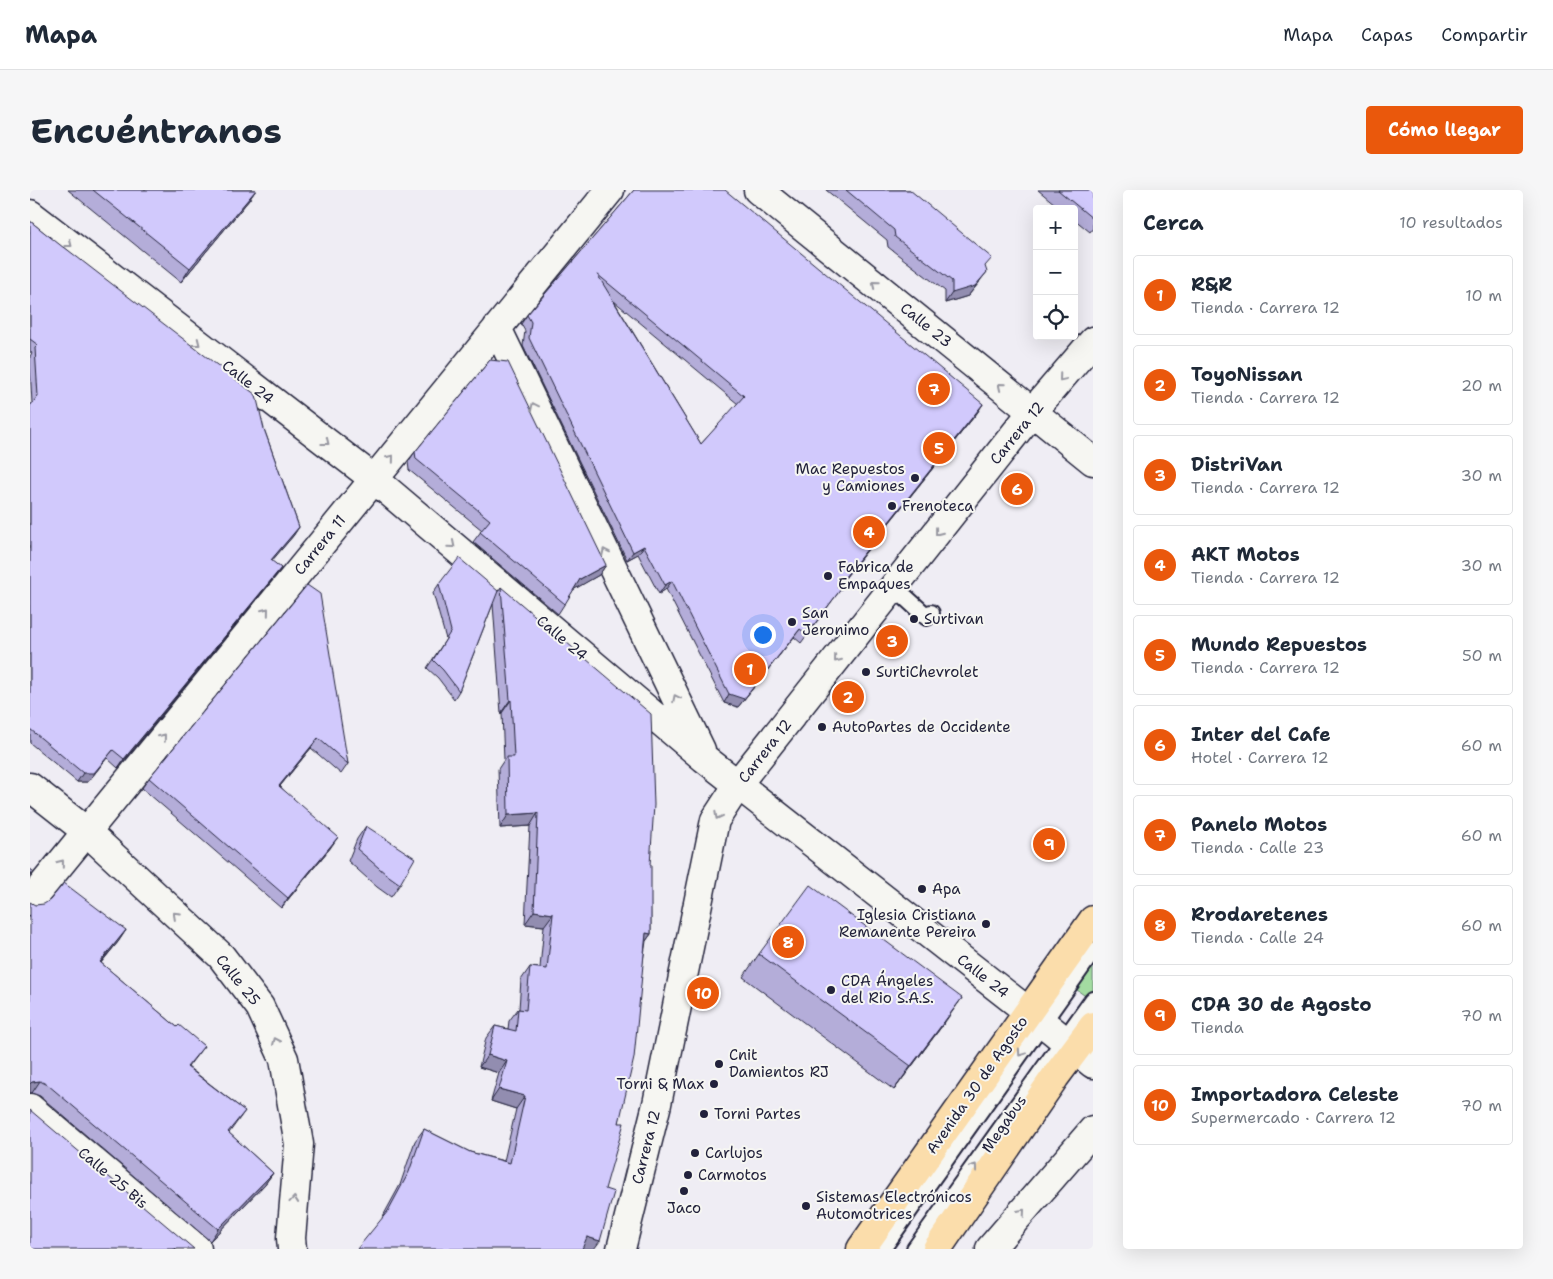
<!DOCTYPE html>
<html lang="es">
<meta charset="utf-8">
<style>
body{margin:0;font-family:"Shantell Sans",sans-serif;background:#f6f6f7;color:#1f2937}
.controls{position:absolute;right:15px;top:15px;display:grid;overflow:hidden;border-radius:5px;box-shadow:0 5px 20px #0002}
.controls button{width:45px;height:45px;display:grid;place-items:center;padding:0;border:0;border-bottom:1px solid #e0e1e3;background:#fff;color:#1f2937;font:25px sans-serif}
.you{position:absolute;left:732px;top:444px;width:18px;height:18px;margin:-12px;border:4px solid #fff;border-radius:50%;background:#1a73e8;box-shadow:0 0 0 8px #1a73e833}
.badge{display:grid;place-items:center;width:32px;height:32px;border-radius:50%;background:#ea580c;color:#fff;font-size:16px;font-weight:700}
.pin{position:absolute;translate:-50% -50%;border:2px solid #fff;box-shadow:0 1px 5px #0006}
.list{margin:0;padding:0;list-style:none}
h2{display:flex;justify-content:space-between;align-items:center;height:65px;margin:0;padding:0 20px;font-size:21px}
h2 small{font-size:16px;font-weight:400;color:#747a83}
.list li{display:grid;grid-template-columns:32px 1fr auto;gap:15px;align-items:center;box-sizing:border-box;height:80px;margin:0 10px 10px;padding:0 10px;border:1px solid #e0e1e3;border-radius:5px}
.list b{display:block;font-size:19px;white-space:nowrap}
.list p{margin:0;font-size:16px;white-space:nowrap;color:#747a83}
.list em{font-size:16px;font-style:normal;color:#747a83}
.icon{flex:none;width:28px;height:28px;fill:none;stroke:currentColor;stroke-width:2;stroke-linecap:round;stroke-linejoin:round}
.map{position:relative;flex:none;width:1063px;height:1059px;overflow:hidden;border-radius:5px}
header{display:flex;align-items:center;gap:30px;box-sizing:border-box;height:70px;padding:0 25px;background:#fff;border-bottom:1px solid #e0e1e3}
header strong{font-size:24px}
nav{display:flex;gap:28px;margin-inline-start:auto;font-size:18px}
.intro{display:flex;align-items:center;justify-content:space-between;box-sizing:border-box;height:120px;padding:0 30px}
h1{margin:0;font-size:35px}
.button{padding:12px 22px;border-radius:5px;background:#ea580c;color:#fff;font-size:18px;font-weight:700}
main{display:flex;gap:30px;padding:0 30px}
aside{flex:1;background:#fff;border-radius:5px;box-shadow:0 5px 20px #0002}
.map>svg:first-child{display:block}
.green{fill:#a3dca1;stroke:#627f6e}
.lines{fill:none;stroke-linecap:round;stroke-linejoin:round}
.lane-casing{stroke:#22223b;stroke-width:20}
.street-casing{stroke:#22223b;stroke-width:31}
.secondary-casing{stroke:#22223b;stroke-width:31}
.primary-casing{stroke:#22223b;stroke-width:31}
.lane{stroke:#f6f6f2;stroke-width:16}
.street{stroke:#f6f6f2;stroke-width:28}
.secondary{stroke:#f6f6f2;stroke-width:28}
.primary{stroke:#fbddab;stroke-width:28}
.wall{fill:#b4add9;stroke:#22223b;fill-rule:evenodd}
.shaded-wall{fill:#928db0;stroke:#22223b}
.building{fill:#d1c9fc;stroke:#22223b;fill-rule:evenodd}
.oneway{stroke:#9797a0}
.poi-dot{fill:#22223b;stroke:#f6f6f2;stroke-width:2}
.labels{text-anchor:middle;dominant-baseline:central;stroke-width:4;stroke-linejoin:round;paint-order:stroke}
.street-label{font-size:15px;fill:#22223b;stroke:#f6f6f2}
.poi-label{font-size:15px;fill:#22223b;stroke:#f6f6f2;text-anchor:start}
</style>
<header>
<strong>Mapa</strong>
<nav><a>Mapa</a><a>Capas</a><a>Compartir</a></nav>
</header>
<div class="intro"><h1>Encuéntranos</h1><a class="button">Cómo llegar</a></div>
<main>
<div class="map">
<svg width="1063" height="1059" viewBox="0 0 1063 1059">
<rect width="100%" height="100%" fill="#efedf4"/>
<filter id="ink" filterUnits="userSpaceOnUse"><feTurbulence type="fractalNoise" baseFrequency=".02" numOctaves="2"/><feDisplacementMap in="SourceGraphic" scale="10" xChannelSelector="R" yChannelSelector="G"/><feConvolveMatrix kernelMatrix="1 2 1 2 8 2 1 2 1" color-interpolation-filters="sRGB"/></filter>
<g filter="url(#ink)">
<!-- green -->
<path class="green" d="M 1063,761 L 1063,810 L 1062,811 L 1039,794 Z"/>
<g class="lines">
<!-- lane casing -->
<g class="lane-casing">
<path id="lane" d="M 864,397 L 897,427 L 901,423
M 852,1059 L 1063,761
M 885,1059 L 1063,810"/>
</g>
<!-- street casing -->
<g class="street-casing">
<path id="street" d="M 728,0 L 1063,271
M 0,24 L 344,289 L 674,568 L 1023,841 L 1063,874
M 467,138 L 671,560
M 0,597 L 56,641
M 0,711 L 580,0
M 0,918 L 167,1059
M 960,1059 L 1063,940"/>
</g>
<!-- secondary casing -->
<g class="secondary-casing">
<path id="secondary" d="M 56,641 L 191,766 L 230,817 L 254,869 L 269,954 L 261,1048 L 262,1059
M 591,1059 L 627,914 L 685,630 L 713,587 L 1003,221 L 1063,151"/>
</g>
<!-- primary casing -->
<g class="primary-casing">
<path id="primary" d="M 831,1059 L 1063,730
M 907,1059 L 1025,887 L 1063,836"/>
</g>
<!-- lane -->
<use href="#lane" class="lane"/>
<!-- street -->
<use href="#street" class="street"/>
<!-- secondary -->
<use href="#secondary" class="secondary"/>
<!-- primary -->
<use href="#primary" class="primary"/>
</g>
<!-- wall -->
<path class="wall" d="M 38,0 L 226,0 L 219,10 L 151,92 Z
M 604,0 L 953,214 L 947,223 L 808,397 L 811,399 L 771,453 L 764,447 L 708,517 L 694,513 L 636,399 L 629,404 L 608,364 L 597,370 L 493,156 L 495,141 L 491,134 L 497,125 ZM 584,111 L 708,214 L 671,254 Z
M 796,0 L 880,0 L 955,77 L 949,93 L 938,106 L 915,113 L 915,101 L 858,57 L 857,50 Z
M 1008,0 L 1063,0 L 1063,38 L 1060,42 L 1044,29 L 1044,19 L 1031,19 Z
M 0,31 L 33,58 L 34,57 L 234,239 L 269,337 L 263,346 L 241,371 L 251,378 L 245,386 L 88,578 L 77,568 L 58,592 L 47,592 L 0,553 L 0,216 L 2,213 L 0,177 L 0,166 L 2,163 L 0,162 Z
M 385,262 L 576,375 L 569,385 L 544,399 L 528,424 L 443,352 L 452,340 L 379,280 L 378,272 Z
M 409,394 L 466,404 L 471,397 L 620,675 L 621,744 L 616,751 L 589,933 L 352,1028 L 370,995 L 385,951 L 394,939 L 440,962 L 474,971 L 486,919 L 461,911 L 469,883 L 449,877 L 456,848 L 465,836 L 478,839 L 479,831 L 488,819 L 489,819 L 491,790 L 500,777 L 510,778 L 514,736 L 495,734 L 500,636 L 470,638 L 468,579 L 474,570 L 472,523 L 471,523 L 463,414 L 429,501 L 424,509 L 408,488 L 397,478 L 416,449 L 403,403 Z
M 277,395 L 318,574 L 311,584 L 281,558 L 250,596 L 301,657 L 251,718 L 112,598 L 119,588 Z
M 336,636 L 370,694 L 361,707 L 347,697 L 318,671 L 327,649 Z
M 5,715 L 96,740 L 88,752 L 71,773 L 147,837 L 174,856 L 158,877 L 215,921 L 199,943 L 243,983 L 235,994 L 180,1051 L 10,906 L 2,903 Z
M 729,764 L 915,832 L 864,900 L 713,787 Z"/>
<!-- shaded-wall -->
<path class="shaded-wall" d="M 226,0 L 219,10 L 151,92 L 160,78 Z
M 957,82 L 938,106 L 915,113 L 922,103 Z
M 953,214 L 947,223 L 801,405 L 807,397 Z
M 269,337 L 263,346 L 235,379 L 241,370 Z
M 614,356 L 608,364 L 597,370 L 603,362 Z
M 576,375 L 569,385 L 543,400 L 550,389 Z
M 251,378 L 245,386 L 88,578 L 94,569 Z
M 642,391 L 636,399 L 629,404 L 635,395 Z
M 770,439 L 764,447 L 708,517 L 694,513 L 699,504 Z
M 480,510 L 481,510 L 472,523 L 471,523 Z
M 288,548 L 281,558 L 242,606 L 249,596 Z
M 83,560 L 58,592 L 47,592 L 53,583 Z
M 508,623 L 500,636 L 470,638 L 478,625 Z
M 308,647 L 301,657 L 251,718 L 258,708 Z
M 504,721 L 523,724 L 514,736 L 495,734 Z
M 96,740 L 88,752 L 62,783 L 70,772 Z
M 616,743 L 621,744 L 612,756 Z
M 932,808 L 915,832 L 864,900 L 881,876 Z
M 458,865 L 477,871 L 469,883 L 449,877 Z
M 10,891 L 2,903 L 0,903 L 0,894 L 2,892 Z
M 469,899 L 495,906 L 486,919 L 461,911 Z
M 243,983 L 235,994 L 180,1051 L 188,1039 Z
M 557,1047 L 570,1051 L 564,1059 L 549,1059 Z"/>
<!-- building -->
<path class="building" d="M 63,0 L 226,0 L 160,78 Z
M 604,0 L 695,0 L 953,214 L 807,397 L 811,399 L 777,444 L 770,439 L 714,509 L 699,504 L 642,391 L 635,395 L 614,356 L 603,362 L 499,148 L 501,132 L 497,125 ZM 567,84 L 714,206 L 671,254 Z
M 816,0 L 880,0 L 962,68 L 955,76 L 957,82 L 945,96 L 922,103 L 922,91 L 865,47 L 864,40 Z
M 1028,0 L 1063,0 L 1063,29 Z
M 0,31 L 34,58 L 34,57 L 226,205 L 234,239 L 269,337 L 241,370 L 251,378 L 94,569 L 83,560 L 64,583 L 53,583 L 0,539 L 0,216 L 8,206 L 5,158 L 8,155 L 0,149 Z
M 460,170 L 478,172 L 576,375 L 550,389 L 535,414 L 450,342 L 460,330 L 386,269 L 385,262 Z
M 429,368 L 468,401 L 429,501 L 413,480 L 403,470 L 421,441 L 409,394 Z
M 277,395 L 290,404 L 318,574 L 288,548 L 249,596 L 308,647 L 258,708 L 119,588 Z
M 471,397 L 621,524 L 624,615 L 620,675 L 621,675 L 621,744 L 616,743 L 604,868 L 589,933 L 594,933 L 575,999 L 584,1002 L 570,1051 L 557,1047 L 552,1059 L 327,1059 L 358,1021 L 379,982 L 394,939 L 440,962 L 480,973 L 495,906 L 469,899 L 477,871 L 458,865 L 465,836 L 486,841 L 488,819 L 496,820 L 500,777 L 517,779 L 523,724 L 504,721 L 508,623 L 478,625 L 477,567 L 484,567 L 481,510 L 480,510 Z
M 336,636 L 385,668 L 370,694 L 356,684 L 327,659 Z
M 0,679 L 3,681 L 0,685 Z
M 34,693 L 96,740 L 70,772 L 147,837 L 149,835 L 174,856 L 157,877 L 215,921 L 198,942 L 243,983 L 188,1039 L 18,895 L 10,891 L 2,892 L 0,894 L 0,712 L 5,715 L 14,714 L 20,710 Z
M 780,695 L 932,808 L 881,876 L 729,764 Z
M 0,920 L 164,1059 L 0,1059 Z"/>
<!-- one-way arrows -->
<defs><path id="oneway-chevron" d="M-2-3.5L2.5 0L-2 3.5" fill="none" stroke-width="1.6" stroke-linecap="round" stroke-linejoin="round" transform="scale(1.25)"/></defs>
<g class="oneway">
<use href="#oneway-chevron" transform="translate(39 54) rotate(38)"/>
<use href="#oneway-chevron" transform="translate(845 94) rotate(-141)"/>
<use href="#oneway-chevron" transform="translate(167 153) rotate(38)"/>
<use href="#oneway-chevron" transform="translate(1032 188) rotate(130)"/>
<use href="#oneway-chevron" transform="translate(971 196) rotate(-141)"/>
<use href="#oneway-chevron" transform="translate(504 216) rotate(-116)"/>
<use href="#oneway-chevron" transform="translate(296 252) rotate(38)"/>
<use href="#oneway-chevron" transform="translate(361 268) rotate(-51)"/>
<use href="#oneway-chevron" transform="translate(908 342) rotate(128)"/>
<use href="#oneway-chevron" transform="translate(422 355) rotate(40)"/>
<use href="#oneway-chevron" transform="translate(575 362) rotate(-116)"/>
<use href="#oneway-chevron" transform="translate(236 421) rotate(-51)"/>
<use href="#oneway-chevron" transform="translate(807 469) rotate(129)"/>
<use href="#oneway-chevron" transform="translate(646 508) rotate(-116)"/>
<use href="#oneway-chevron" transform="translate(133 547) rotate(-51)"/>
<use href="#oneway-chevron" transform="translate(688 626) rotate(118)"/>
<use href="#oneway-chevron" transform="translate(31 673) rotate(-51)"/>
<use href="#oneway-chevron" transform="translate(146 725) rotate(-137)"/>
<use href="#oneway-chevron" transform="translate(246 851) rotate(-114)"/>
<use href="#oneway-chevron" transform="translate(991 863) rotate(125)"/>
<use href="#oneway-chevron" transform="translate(944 977) rotate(-55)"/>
<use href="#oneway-chevron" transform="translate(264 1010) rotate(-85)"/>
<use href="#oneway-chevron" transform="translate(992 1022) rotate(-49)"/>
</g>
</g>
<!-- markers -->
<g class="poi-dot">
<circle cx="885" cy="288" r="5"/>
<circle cx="862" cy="316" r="5"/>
<circle cx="798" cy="386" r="5"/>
<circle cx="884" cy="429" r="5"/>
<circle cx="762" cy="432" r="5"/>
<circle cx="836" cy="482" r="5"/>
<circle cx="792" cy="537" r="5"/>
<circle cx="892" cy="699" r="5"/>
<circle cx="956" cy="734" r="5"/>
<circle cx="801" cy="800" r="5"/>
<circle cx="689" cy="874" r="5"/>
<circle cx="684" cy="894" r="5"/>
<circle cx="674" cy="924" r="5"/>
<circle cx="665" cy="963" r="5"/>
<circle cx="658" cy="985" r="5"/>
<circle cx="654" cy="1001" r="5"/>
<circle cx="776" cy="1016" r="5"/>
</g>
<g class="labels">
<!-- street labels -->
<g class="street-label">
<text transform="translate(896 135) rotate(39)">Calle 23</text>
<text transform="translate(218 192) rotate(38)">Calle 24</text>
<text transform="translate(987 243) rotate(-51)">Carrera 12</text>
<text transform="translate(290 355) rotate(-51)">Carrera 11</text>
<text transform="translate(532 448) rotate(40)">Calle 24</text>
<text transform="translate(735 561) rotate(-52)">Carrera 12</text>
<text transform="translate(953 786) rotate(38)">Calle 24</text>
<text transform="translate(208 790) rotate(51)">Calle 25</text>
<text transform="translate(947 895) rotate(-55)">Avenida 30 de Agosto</text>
<text transform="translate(974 934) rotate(-55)">Megabus</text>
<text transform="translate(616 957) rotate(-76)">Carrera 12</text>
<text transform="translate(83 988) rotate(40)">Calle 25 Bis</text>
</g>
<!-- poi labels -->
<g class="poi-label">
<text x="875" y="279" text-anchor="end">Mac Repuestos<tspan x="875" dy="17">y Camiones</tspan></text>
<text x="872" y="316">Frenoteca</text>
<text x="808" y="377">Fabrica de<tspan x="808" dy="17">Empaques</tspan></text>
<text x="772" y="423">San<tspan x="772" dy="17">Jeronimo</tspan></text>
<text x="894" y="429">Surtivan</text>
<text x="846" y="482">SurtiChevrolet</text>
<text x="802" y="537">AutoPartes de Occidente</text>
<text x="902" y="699">Apa</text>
<text x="946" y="725" text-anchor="end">Iglesia Cristiana<tspan x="946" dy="17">Remanente Pereira</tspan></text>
<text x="811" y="791">CDA Ángeles<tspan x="811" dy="17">del Rio S.A.S.</tspan></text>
<text x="699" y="865">Cnit<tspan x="699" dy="17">Damientos RJ</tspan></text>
<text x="674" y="894" text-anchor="end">Torni &amp; Max</text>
<text x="684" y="924">Torni Partes</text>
<text x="675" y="963">Carlujos</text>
<text x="668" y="985">Carmotos</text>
<text x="786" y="1007">Sistemas Electrónicos<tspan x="786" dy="17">Automotrices</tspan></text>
<text x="654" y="1018" text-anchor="middle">Jaco</text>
</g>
</g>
</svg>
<div class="controls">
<button>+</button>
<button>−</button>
<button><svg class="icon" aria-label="locate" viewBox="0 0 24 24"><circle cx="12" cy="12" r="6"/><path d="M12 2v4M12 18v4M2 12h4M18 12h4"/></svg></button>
</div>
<div class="you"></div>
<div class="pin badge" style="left:720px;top:479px">1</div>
<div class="pin badge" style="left:818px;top:507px">2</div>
<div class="pin badge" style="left:862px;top:451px">3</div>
<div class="pin badge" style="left:839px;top:342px">4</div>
<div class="pin badge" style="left:909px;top:258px">5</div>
<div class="pin badge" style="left:987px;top:299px">6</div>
<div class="pin badge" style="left:904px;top:199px">7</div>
<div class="pin badge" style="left:758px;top:752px">8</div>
<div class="pin badge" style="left:1019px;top:654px">9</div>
<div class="pin badge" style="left:673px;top:803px">10</div>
</div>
<aside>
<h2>Cerca<small>10 resultados</small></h2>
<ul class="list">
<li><span class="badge">1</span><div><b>R&amp;R</b><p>Tienda · Carrera 12</p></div><em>10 m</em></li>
<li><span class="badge">2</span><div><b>ToyoNissan</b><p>Tienda · Carrera 12</p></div><em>20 m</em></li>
<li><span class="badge">3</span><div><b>DistriVan</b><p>Tienda · Carrera 12</p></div><em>30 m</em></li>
<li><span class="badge">4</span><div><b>AKT Motos</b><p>Tienda · Carrera 12</p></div><em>30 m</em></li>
<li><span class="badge">5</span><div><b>Mundo Repuestos</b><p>Tienda · Carrera 12</p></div><em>50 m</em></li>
<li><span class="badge">6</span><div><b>Inter del Cafe</b><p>Hotel · Carrera 12</p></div><em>60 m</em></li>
<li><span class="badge">7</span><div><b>Panelo Motos</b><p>Tienda · Calle 23</p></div><em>60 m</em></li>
<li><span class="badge">8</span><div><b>Rrodaretenes</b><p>Tienda · Calle 24</p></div><em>60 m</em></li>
<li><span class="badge">9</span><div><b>CDA 30 de Agosto</b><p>Tienda</p></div><em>70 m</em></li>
<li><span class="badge">10</span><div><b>Importadora Celeste</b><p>Supermercado · Carrera 12</p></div><em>70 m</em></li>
</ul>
</aside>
</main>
